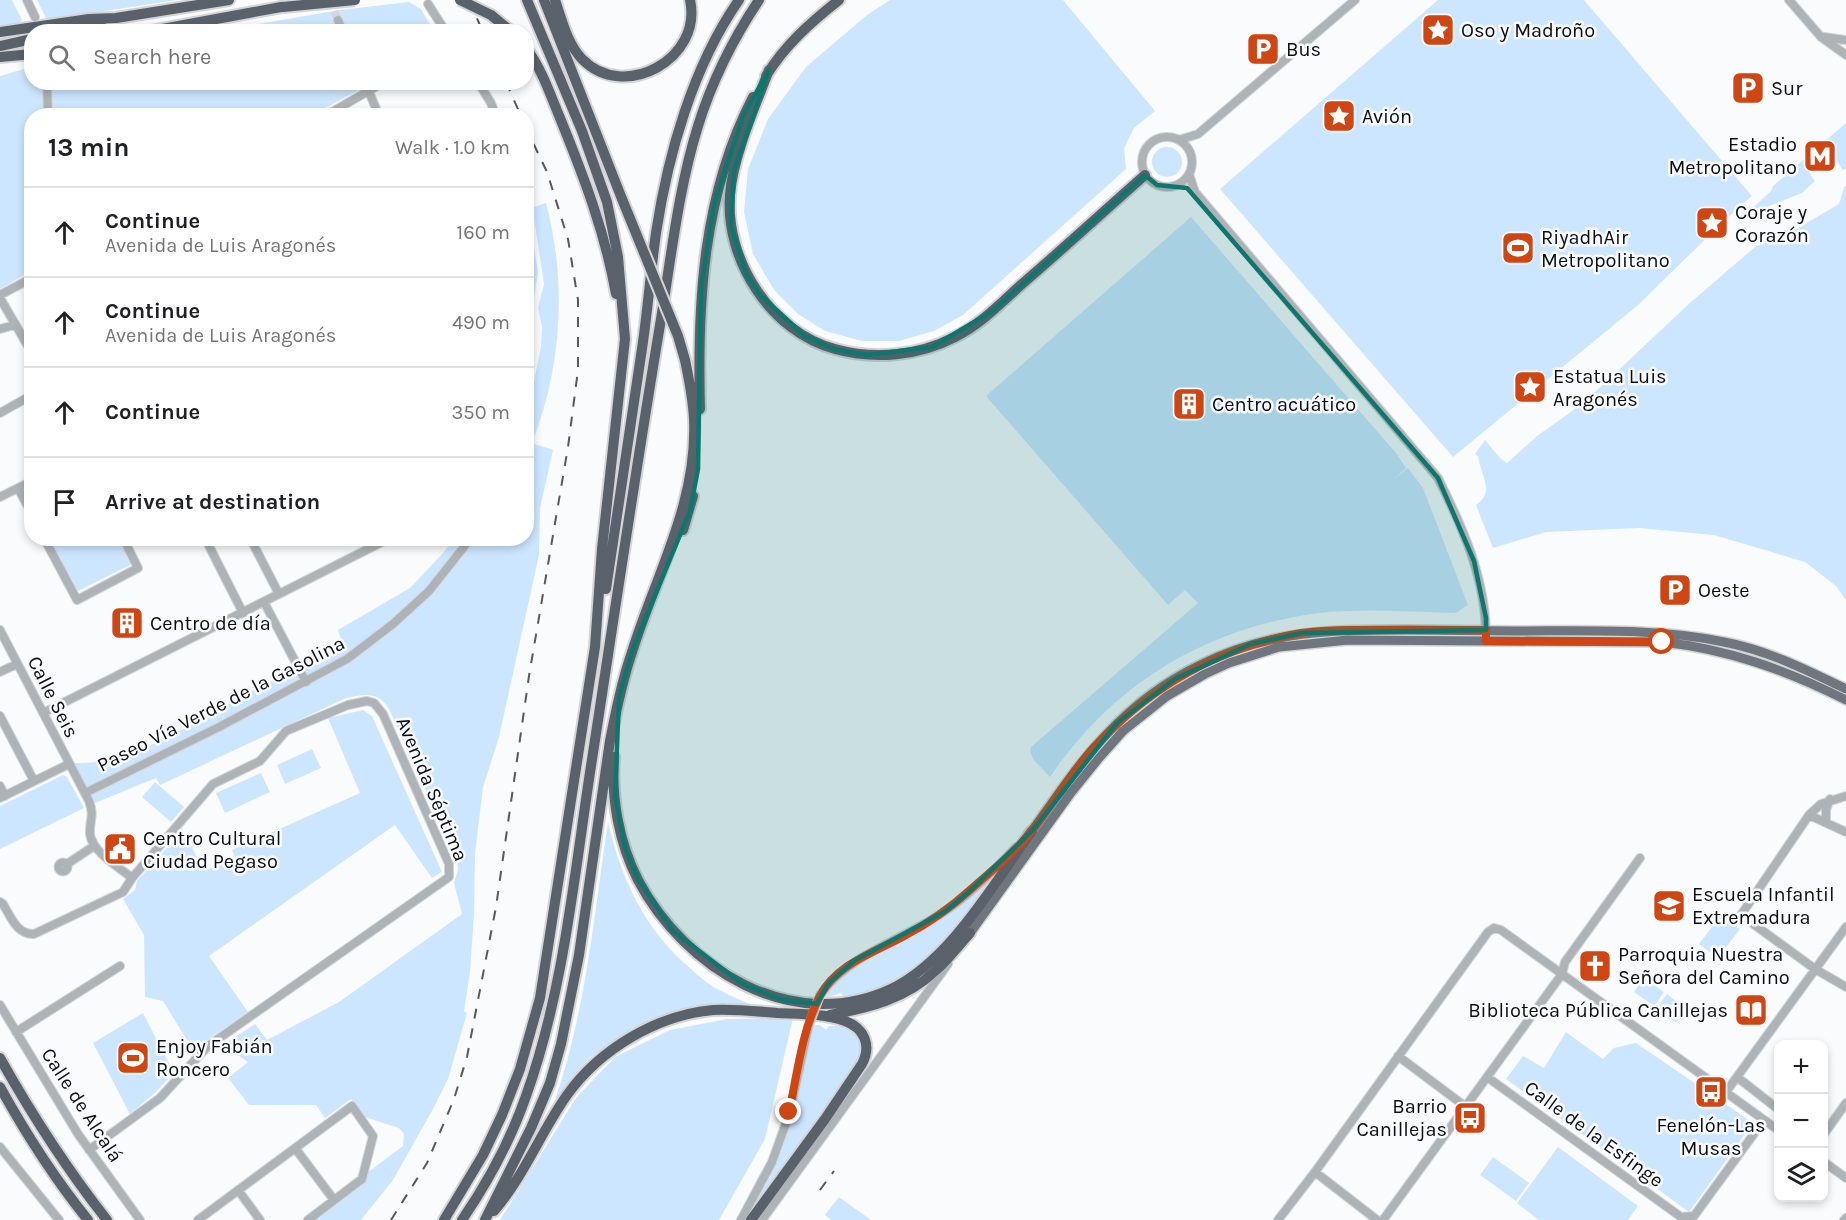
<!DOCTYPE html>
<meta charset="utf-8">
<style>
body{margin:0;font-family:Karla,sans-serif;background:#f6f6f6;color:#202124}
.controls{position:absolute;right:18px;bottom:18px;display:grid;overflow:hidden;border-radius:12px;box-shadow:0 3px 9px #0003}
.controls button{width:54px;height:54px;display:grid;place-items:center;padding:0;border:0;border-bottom:2px solid #e0e0e0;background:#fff;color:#202124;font:30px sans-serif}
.stop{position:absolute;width:18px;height:18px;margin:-14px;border:4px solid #cd4613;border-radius:50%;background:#fff}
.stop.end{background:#cd4613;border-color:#fff;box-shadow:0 2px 6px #0008}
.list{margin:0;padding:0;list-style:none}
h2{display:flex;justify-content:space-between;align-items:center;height:78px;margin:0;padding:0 24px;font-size:26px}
h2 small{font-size:20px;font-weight:400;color:#757577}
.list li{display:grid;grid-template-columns:39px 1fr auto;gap:18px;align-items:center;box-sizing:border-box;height:90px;padding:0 24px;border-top:2px solid #e0e0e0}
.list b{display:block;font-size:22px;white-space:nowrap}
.list p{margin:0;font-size:20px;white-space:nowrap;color:#757577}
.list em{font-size:20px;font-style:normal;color:#757577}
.icon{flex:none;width:33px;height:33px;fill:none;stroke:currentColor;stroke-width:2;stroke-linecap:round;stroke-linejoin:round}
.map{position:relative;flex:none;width:1846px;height:1220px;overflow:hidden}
.search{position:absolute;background:#fff;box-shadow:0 3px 9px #0003;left:24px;top:24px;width:510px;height:66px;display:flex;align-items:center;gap:15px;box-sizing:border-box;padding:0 21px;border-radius:24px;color:#757577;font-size:22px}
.panel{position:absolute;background:#fff;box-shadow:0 3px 9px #0003;left:24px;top:108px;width:510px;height:438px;border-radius:24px}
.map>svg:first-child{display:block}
.green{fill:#cde6ff}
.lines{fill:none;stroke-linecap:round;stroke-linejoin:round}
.minor-tunnel{stroke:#d5d7d9;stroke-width:8;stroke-dasharray:8 4;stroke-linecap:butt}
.minor-casing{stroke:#d3d5d7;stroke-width:10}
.major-casing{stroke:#d3d5d7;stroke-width:12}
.highway-casing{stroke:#d3d5d7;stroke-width:14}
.minor{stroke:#aeb3b7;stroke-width:8}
.major{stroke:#6f767e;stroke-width:9}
.highway{stroke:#59616a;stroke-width:10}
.rail{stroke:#575a5d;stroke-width:2;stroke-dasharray:10 10;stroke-linecap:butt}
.minor-bridge-casing{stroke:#d3d5d7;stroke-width:10;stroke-linecap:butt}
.highway-bridge-casing{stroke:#d3d5d7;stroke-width:14;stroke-linecap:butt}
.minor-bridge{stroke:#aeb3b7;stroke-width:8}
.highway-bridge{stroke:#59616a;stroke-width:10}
.route{stroke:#cd4613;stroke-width:8}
.marked{fill:#0f766e;fill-opacity:0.2;stroke:#0f766e;stroke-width:4.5;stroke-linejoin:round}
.labels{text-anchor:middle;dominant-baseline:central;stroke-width:5;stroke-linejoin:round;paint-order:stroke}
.poi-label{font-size:20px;fill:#090c10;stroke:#f9fbfd;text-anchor:start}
.street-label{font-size:20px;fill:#090c10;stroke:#f9fbfd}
</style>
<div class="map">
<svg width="1846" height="1220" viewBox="0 0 1846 1220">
<rect width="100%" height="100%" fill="#f9fbfd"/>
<!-- green -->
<path class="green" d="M 0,0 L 12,0 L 22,20 L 19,23 L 0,25 Z
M 37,0 L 177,0 L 47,20 Z
M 890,0 L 1063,0 L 1155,111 L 1134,128 L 1124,148 L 1126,169 L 963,315 L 934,331 L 899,341 L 862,341 L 825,331 L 798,314 L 774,290 L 753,254 L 744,212 L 748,169 L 768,119 L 806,67 L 867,15 Z
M 1438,0 L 1584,0 L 1752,196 L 1726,219 L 1637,306 L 1453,457 L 1220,189 Z
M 409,2 L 421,9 L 434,31 L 211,32 L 340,10 Z
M 31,67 L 32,82 L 372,83 L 312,115 L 32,116 L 31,271 L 0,289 L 0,76 Z
M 1846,123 L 1846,169 L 1843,170 L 1831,153 L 1809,172 L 1815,181 L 1802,193 L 1744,216 L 1771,191 L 1773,186 Z
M1152 162a15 15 0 1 1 30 0a15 15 0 1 1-30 0Z
M 1846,186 L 1846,600 L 1836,586 L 1805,562 L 1714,535 L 1639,528 L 1546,532 L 1493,548 L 1476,505 C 1496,492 1480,474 1478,456 L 1475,454 L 1485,440 L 1500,458 L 1507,463 L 1537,436 L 1568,414 L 1595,392 L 1691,302 L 1755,247 L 1793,231 L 1839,204 L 1844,187 Z
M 526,197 L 538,272 L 533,304 L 527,303 Z
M 546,203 C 567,282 562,367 532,443 L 553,450 L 540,508 L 539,555 L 499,737 L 483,787 L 475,854 L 474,914 L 470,972 L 464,1011 L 467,1013 L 448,1079 L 433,1109 L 393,1180 L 361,1220 L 312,1220 L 367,1173 L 403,1146 L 404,1134 L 399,1128 L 365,1117 L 351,1099 L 325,1118 L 316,1105 L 249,1105 L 228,1078 L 248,1062 L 223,1045 L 255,1024 L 267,1040 L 339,1002 L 462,914 L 454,883 L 458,870 L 457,860 L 389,709 C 378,691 365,694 346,698 L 160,785 L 156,778 L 95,803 L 74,763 C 92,763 107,762 124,756 C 167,740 206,716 246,694 C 268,682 330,659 341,639 L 338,630 L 410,588 L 443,553 L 454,539 L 526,538 L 527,406 L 532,391 L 541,347 L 542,326 L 538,308 L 544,284 L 533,211 L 534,207 Z
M 1191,217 L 1396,453 L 1406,468 L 1394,479 L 1408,468 L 1423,488 L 1468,605 L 1456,613 C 1411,612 1364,608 1319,613 C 1206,628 1114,683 1050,777 L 1033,759 L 1030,751 L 1031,747 L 1198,603 L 1185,590 L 1168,605 L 986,396 Z
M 49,539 L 119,539 L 132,564 L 76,592 Z
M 363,710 L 372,716 L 442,872 L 432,878 L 395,825 L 209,956 L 248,1012 L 193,1050 L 163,1001 L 145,997 L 144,935 L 123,899 L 135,890 L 137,881 L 174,840 L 182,828 L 204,871 L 235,858 L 232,850 L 360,793 L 328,718 Z
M 312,749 L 321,768 L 285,784 L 277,765 Z
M 261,773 L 270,792 L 225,813 L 216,793 Z
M 63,775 L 67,777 L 84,808 L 0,849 L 0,806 Z
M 155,782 L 184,807 L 171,822 L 142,797 Z
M 608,822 C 621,879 645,930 690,968 C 697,974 704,981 712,986 C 726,994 743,1001 758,1008 C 743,1007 727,1005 712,1005 C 674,1005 610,1037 584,1064 C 573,1075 564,1089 555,1100 C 586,1011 594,915 608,822 Z
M 994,874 C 962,918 933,968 881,989 C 869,994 856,996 844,999 L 841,993 L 822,999 C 831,968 909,940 936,921 C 956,907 975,890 994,874 Z
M 1721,915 L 1740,929 L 1718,958 L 1699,944 Z
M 1644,978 L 1664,992 L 1654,1006 L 1634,992 Z
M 1667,994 L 1686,1009 L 1676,1023 L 1656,1009 Z
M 143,1013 L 174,1073 L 156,1092 L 130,1114 L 93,1043 Z
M 793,1018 L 765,1139 L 719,1220 L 500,1220 L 576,1098 L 615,1057 L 670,1030 L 728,1019 Z
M 812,1025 L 820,1025 L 826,1030 L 829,1026 C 851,1025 862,1033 862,1056 L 750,1211 L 775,1161 Z
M 1566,1032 L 1603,1059 L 1614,1048 L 1636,1043 L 1753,1123 L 1689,1212 L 1506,1079 L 1523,1056 L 1544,1068 Z
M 1558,1147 L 1638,1206 L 1628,1220 L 1539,1220 L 1517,1203 Z
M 1493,1157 L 1529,1183 L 1516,1201 L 1480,1175 Z
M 839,1197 L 871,1220 L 832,1220 L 825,1215 Z"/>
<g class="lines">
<!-- minor-tunnel -->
<path class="minor-tunnel" d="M 330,0 L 338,20"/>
<!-- minor casing -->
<g class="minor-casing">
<path id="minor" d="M 27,0 L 35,17
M 1789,0 L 1821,37 L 1846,55
M 428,4 L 446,32
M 338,20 L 343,32
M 1824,37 L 1846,40
M 47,82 L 48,116
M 365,82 L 379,116
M 478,82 L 491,103 L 496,116
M 325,116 L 384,82
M1142 162a25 25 0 1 1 50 0a25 25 0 1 1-50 0Z
M 1179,140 L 1198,134 L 1355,0
M 1189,174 L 1195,192 L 1438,478 C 1463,528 1486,579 1486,637
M 0,295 L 32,278
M 0,298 L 32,353
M 0,329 L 15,325
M 0,413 L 32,395
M 18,488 L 32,514
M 0,497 L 32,481
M 44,538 L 77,600 L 138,568 L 123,538
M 205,538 L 243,613
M 250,538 L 279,594
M 264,602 L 306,682
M 0,630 L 89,801 C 95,817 89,820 90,834 C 92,852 119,867 132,878
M 0,672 L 17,664
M 43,713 L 390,538
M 0,716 L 34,781
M 0,786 L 5,796
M 85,793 L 219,727 L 347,659 L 393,624 L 429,591 L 471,538
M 1846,796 L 1821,804 L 1809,815 L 1741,915 L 1815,969 L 1846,987
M 0,798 L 69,764
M 1809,815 L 1846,832
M 1826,822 L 1826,810 L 1830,799
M58.5 867a4.5 4.5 0 1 1 9 0a4.5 4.5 0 1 1-9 0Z
M 67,864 L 94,846
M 0,902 L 3,904 C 11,917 17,935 34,934 L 123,892 L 132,878 L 213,784 L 260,761 L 286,731 L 348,705 L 367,701 L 374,703 L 383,714 L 449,864 L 449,877 L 208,1046 L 160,1098 L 89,1150
M 820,995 C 850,954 903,940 944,912 C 970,895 995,870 1016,847
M 0,1005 L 78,1134 L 140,1220
M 16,1032 L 120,966
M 1398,1056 L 1466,1107
M 1487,1077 L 1681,1217 L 1694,1216 L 1764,1120
M 1737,1077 L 1778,1109
M 1726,1092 L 1846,927
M 1824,1134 L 1846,1103
M 0,1147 L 59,1220
M 295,1148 L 334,1200
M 1824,1162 L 1846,1178
M 1315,1172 L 1377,1220
M 238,1190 L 260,1220
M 198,1220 L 352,1106 L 373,1136 L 362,1179 L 308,1220
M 741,1220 L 772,1162 L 790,1112 L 809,1025
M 762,1220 L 948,964
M 1278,1220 L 1315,1172 L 1488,932 L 1494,928 L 1501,930 L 1778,1130
M 1383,1220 L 1562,974 L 1565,962 L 1640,858
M 1844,1220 L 1846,1218"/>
</g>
<!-- major casing -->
<g class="major-casing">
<path id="major" d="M 1032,831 C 1081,762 1121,703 1200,665 C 1270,630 1332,630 1408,630 C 1444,630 1480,631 1516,631 C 1585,631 1656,628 1724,642 C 1767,650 1807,670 1846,689
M 970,933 L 1070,794 L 1099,758 L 1123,731 L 1167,696 L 1205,674 L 1229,663 L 1279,647 L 1348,640 L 1662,642 C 1728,649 1786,670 1846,700"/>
</g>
<!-- highway casing -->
<g class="highway-casing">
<path id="highway" d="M 544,0 L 622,199
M 555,0 C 562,20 567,43 582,59 C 624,102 703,59 690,0
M 491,15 L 512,32
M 0,32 L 89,19 L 116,18 L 229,0
M 68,32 L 101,23
M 146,32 L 292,5
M 0,46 L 32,39
M 526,48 C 542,69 550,94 560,118 C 584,177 605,232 616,294
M 0,57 L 32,54
M 769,70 C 755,107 733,156 730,195 C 725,260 771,332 835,349 C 875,360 918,356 955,337 C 980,325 1002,302 1022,284 C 1064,248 1104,211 1145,175
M 766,76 C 785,45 811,22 839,0
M 700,409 C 697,301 703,194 753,97
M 683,530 L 693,496
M 606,589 C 618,506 631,424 643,342 C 648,306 651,269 656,233 C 668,154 693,66 739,0
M 614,757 C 611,798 619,843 638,880 C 685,969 792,1035 891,989 C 950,961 994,883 1032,831
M 830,1015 C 868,1008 906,999 935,971 C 948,960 958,946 970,933
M 0,1058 C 32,1115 66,1168 107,1220
M 0,1087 C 26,1134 54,1178 88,1220
M 494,1211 C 524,1176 541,1132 567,1095 C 600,1049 657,1015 713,1010 C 734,1009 755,1011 777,1013 C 799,1014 823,1013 845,1021 C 864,1028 872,1045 862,1064 L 825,1119 L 751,1220
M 444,1220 L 483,1155 L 502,1115 L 520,1069 L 540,998 L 595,647 L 602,549 L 625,339 L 618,257 L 607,202 L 582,131 L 527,0
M 462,1220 C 488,1182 511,1139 526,1096 C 565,988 575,866 593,753 C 615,610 636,468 660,325 C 671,259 678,190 698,126 C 712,81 733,39 759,0
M 485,1220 L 531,1128 L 550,1083 L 561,1044 L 579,955 L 610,741 C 616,711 622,681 632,652 C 656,575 698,502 694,419 C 693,399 689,379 685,360"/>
</g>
<!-- minor -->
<use href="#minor" class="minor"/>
<!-- major -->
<use href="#major" class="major"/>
<!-- highway -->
<use href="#highway" class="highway"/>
<!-- rail -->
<path class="rail" d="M 469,0 L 483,32
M 506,82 L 521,116
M 820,1190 L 834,1171
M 391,1220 L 427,1163 L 454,1099 L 467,1057 L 496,907 L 529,676 L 568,447 L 578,370 L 578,300 L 568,239 L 547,172 L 526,128"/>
<!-- minor-bridge casing -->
<g class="minor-bridge-casing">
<path id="minor-bridge" d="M 809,1025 L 820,995"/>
</g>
<!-- highway-bridge casing -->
<g class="highway-bridge-casing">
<path id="highway-bridge" d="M 460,0 L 491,15
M 283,7 L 355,0
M 622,199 L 678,336 L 685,360"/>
</g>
<!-- minor-bridge -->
<use href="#minor-bridge" class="minor-bridge"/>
<!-- highway-bridge -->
<use href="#highway-bridge" class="highway-bridge"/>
</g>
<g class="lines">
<!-- route -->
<path class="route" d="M 789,1112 C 797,1076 802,1029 820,996 C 837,963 876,952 906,935 C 929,923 950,908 970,890 C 991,871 1016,852 1033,829 C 1054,802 1071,772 1094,747 C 1150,687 1219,647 1301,633 C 1328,629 1357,630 1384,630 C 1418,630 1452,630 1486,630 L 1486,641 L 1662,642"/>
</g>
<!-- marked area -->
<path class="marked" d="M 769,70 L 734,171 L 731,226 L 746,273 L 761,296 L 805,336 L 834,349 L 867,355 L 932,347 L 991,312 L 1145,175 L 1157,185 L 1187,188 L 1438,478 L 1474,561 L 1486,618 L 1486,630 L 1302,633 L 1251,644 L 1175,679 L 1117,723 L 1032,831 L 969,892 L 946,911 L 854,961 L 828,984 L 817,1004 L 781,1000 L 741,983 L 673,931 L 638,879 L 625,848 L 615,796 L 619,698 L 632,651 L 690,511 L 698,469 L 701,288 L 714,204 L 743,116 Z"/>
<!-- icons -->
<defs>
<g id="sight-square" transform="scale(1.725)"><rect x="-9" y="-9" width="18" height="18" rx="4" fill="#cd4613" stroke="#f9fbfd"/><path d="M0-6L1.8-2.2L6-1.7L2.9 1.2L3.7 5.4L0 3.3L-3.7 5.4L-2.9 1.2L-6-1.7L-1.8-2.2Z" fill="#fff"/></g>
<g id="parking-square" transform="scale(1.725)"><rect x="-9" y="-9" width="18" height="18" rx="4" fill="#cd4613" stroke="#f9fbfd"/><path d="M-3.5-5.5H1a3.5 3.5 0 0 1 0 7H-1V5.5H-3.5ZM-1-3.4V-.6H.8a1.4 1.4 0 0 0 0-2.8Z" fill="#fff"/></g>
<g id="metro-square" transform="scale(1.725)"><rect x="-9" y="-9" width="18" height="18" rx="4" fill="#cd4613" stroke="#f9fbfd"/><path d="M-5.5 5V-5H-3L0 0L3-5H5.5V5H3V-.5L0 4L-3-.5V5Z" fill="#fff"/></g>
<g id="stadium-square" transform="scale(1.725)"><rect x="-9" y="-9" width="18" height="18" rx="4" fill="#cd4613" stroke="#f9fbfd"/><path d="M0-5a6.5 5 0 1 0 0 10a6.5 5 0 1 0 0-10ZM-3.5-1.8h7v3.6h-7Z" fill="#fff"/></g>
<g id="building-square" transform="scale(1.725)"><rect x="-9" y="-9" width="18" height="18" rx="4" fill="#cd4613" stroke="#f9fbfd"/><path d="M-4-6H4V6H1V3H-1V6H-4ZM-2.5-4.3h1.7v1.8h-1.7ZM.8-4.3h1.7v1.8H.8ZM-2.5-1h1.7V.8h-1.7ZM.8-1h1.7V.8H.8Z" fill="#fff"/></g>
<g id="civic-square" transform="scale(1.725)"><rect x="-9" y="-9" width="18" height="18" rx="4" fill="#cd4613" stroke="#f9fbfd"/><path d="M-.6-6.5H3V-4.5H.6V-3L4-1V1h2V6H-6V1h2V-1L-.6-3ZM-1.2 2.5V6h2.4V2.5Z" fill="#fff"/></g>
<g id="school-square" transform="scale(1.725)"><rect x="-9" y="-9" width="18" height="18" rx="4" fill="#cd4613" stroke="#f9fbfd"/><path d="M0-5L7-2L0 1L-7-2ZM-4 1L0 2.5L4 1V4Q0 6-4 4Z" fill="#fff"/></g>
<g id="church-square" transform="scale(1.725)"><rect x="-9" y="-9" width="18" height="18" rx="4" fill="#cd4613" stroke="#f9fbfd"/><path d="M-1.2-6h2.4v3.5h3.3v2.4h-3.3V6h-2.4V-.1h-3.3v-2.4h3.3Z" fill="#fff"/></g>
<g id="library-square" transform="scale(1.725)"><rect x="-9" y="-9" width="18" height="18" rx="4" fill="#cd4613" stroke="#f9fbfd"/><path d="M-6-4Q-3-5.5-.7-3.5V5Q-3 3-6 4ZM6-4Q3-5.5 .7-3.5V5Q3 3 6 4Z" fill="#fff"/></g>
<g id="bus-square" transform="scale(1.725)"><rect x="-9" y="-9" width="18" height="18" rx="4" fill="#cd4613" stroke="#f9fbfd"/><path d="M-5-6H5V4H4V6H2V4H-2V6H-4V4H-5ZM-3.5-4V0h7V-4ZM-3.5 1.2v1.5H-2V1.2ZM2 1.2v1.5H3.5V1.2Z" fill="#fff"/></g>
</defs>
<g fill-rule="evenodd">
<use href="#sight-square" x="1438" y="30"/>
<use href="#parking-square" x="1263" y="49"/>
<use href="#parking-square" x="1748" y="88"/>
<use href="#sight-square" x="1339" y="116"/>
<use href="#metro-square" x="1820" y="156"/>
<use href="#sight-square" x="1712" y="223"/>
<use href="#stadium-square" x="1518" y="248"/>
<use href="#sight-square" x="1530" y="387"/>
<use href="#building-square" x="1189" y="404"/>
<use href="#parking-square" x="1675" y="590"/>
<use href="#building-square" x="127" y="623"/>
<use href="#civic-square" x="120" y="849"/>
<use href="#school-square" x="1669" y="906"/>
<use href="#church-square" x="1595" y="966"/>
<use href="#library-square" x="1751" y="1010"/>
<use href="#stadium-square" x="133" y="1058"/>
<use href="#bus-square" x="1711" y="1092"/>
<use href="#bus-square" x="1470" y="1118"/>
</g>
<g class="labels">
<!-- poi labels -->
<g class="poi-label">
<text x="1461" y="30">Oso y Madroño</text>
<text x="1286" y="49">Bus</text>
<text x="1771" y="88">Sur</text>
<text x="1362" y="116">Avión</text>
<text x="1797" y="144" text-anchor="end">Estadio<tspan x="1797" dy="23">Metropolitano</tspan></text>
<text x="1735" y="212">Coraje y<tspan x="1735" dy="23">Corazón</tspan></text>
<text x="1541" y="237">RiyadhAir<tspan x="1541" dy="23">Metropolitano</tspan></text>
<text x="1553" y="376">Estatua Luis<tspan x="1553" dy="23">Aragonés</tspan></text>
<text x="1212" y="404">Centro acuático</text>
<text x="1698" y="590">Oeste</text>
<text x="150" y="623">Centro de día</text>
<text x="143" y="838">Centro Cultural<tspan x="143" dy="23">Ciudad Pegaso</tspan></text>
<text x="1692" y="894">Escuela Infantil<tspan x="1692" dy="23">Extremadura</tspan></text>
<text x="1618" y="954">Parroquia Nuestra<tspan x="1618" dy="23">Señora del Camino</tspan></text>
<text x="1728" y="1010" text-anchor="end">Biblioteca Pública Canillejas</text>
<text x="156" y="1046">Enjoy Fabián<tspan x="156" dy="23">Roncero</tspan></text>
<text x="1447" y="1106" text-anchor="end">Barrio<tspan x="1447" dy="23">Canillejas</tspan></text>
<text x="1711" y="1125" text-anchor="middle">Fenelón-Las<tspan x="1711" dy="23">Musas</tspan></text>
</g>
<!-- street labels -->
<g class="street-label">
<text transform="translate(53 697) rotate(63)">Calle Seis</text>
<text transform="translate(221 704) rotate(-27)">Paseo Vía Verde de la Gasolina</text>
<text transform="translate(432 789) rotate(67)">Avenida Séptima</text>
<text transform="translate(82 1105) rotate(57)">Calle de Alcalá</text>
<text transform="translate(1594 1134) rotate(36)">Calle de la Esfinge</text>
</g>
</g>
</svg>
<div class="controls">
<button>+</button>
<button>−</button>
<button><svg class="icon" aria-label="layers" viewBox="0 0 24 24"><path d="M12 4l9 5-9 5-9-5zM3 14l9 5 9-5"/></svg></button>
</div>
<div class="stop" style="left:1662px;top:642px"></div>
<div class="stop end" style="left:789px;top:1112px"></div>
<div class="search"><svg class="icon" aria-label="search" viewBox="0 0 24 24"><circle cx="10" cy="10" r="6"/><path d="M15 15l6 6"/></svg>Search here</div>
<section class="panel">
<h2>13 min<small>Walk · 1.0 km</small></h2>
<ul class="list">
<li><svg class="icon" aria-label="ahead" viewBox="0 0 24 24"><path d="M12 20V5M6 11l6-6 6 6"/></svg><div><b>Continue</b><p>Avenida de Luis Aragonés</p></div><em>160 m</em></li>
<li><svg class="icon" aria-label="ahead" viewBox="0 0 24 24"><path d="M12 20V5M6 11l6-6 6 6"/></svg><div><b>Continue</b><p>Avenida de Luis Aragonés</p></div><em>490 m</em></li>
<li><svg class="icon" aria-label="ahead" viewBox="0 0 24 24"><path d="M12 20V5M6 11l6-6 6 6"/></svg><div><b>Continue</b></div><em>350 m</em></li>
<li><svg class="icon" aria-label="arrive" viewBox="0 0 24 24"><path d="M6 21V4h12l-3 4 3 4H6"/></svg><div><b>Arrive at destination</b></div></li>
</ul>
</section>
</div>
